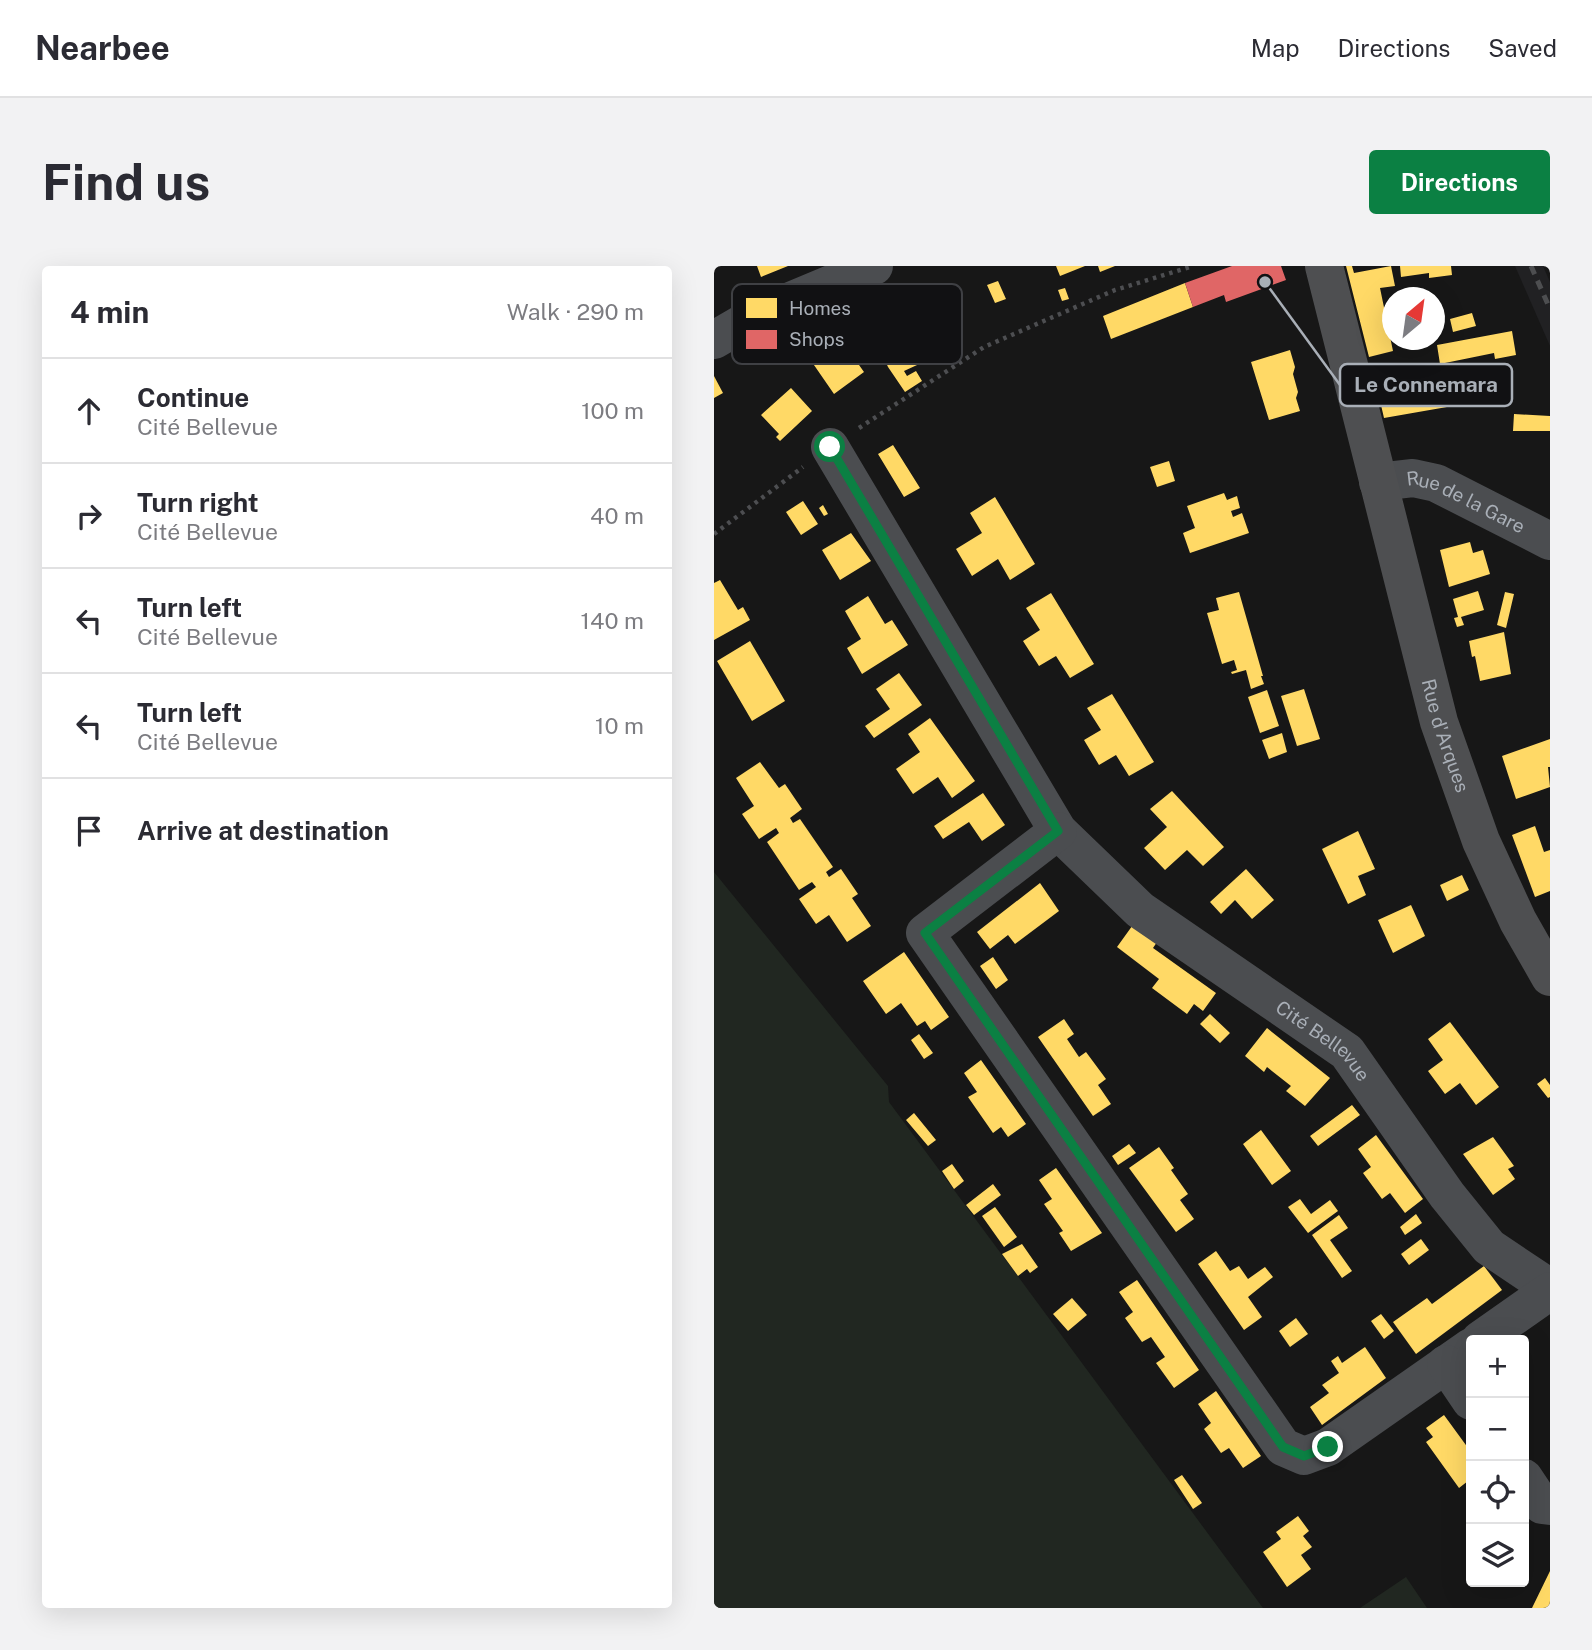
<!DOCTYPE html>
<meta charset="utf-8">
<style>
body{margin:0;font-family:"Public Sans",sans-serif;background:#f2f2f3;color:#2b2b33}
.controls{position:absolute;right:21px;bottom:21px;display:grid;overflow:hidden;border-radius:7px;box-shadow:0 7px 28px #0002}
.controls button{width:63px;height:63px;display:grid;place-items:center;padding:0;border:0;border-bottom:2px solid #e1e1e2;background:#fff;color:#2b2b33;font:35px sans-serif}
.compass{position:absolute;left:668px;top:21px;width:63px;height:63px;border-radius:50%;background:#fff;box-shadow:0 7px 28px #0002;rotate:29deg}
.stop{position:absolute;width:21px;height:21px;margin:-16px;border:5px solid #0b8043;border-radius:50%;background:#fff}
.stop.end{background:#0b8043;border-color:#fff;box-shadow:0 2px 7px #0008}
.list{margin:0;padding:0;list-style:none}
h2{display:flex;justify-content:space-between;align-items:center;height:91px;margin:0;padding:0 28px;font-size:30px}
h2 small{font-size:23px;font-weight:400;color:#7c7c81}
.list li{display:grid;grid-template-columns:46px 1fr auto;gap:21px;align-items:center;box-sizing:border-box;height:105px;padding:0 28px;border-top:2px solid #e1e1e2}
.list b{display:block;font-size:26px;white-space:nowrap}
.list p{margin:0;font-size:23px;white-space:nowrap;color:#7c7c81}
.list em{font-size:23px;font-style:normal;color:#7c7c81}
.icon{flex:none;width:38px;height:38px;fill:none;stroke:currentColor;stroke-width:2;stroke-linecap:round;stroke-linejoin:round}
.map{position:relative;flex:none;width:836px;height:1342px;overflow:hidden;border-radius:7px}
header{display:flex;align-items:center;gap:42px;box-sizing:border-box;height:98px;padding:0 35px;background:#fff;border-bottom:2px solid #e1e1e2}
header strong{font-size:33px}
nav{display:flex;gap:38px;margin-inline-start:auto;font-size:24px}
.intro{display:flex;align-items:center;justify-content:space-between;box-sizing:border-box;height:168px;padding:0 42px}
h1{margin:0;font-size:49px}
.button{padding:18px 32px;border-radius:7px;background:#0b8043;color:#fff;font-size:24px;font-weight:700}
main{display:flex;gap:42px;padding:0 42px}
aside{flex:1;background:#fff;border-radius:7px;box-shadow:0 7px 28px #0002}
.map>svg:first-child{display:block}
.built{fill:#212123}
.green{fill:#212721}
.homes{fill:#ffd966}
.shops{fill:#e06666}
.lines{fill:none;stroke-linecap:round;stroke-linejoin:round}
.path{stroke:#4d4e51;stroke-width:4.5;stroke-dasharray:3.5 5;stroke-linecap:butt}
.minor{stroke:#4b4d50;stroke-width:38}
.major{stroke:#4e4f51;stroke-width:38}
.rail{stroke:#4d4e50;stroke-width:5;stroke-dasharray:9 7;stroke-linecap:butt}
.route{stroke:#0b8043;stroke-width:9}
.labels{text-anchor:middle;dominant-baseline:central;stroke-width:7;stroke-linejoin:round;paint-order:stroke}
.street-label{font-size:19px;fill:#a9afb7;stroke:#111113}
.key{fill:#111113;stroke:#3f4044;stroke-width:2}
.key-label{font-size:19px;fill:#a9afb7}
.leader{fill:none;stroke:#a9afb7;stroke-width:2.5}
.callout-dot{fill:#a9afb7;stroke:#111113;stroke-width:2.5}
.callout{fill:#111113;stroke:#a9afb7;stroke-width:2.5}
.callout-label{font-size:21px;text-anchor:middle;font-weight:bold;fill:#a9afb7}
</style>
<header>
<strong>Nearbee</strong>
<nav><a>Map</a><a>Directions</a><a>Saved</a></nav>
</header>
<div class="intro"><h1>Find us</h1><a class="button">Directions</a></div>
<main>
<aside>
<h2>4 min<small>Walk · 290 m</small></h2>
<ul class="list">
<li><svg class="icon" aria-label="ahead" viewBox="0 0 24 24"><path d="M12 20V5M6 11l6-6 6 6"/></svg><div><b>Continue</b><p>Cité Bellevue</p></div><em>100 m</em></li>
<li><svg class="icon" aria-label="right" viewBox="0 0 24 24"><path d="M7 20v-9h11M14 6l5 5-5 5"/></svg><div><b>Turn right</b><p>Cité Bellevue</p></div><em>40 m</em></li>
<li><svg class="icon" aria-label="left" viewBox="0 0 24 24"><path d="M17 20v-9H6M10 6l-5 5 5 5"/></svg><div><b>Turn left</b><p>Cité Bellevue</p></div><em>140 m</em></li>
<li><svg class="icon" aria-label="left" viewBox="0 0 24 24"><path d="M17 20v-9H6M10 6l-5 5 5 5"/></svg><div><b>Turn left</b><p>Cité Bellevue</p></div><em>10 m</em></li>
<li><svg class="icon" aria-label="arrive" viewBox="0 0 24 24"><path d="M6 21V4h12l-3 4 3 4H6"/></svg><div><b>Arrive at destination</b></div></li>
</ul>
</aside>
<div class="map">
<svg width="836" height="1342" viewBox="0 0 836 1342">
<rect width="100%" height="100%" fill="#171717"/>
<!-- built -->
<path class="built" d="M 801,0 L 829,0 L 836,16 L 836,80 Z"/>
<!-- green -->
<path class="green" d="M 0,606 L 174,820 L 175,836 L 549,1342 L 0,1342 Z
M 692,1311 L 713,1342 L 646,1342 Z"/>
<!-- homes -->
<path class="homes" d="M 43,0 L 74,0 L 47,11 Z
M 342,0 L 371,0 L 346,10 Z
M 384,0 L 401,0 L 386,6 Z
M 632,0 L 638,0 L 640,7 L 677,0 L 681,20 L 666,22 L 679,85 L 655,91 Z
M 686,0 L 737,0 L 738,9 L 715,12 L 715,7 L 687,11 Z
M 284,15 L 292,33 L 281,37 L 273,19 Z
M 471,17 L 479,41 L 397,73 L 389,50 Z
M 351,22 L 355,33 L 348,35 L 344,24 Z
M 758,47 L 762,60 L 739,66 L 736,53 Z
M 212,55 L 227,88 L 190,105 L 193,110 L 202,105 L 208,115 L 191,126 L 174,101 L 163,77 Z
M 121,65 L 150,106 L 120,128 L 91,86 Z
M 798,65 L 802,89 L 781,93 L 780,87 L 726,98 L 723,79 Z
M 576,84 L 581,101 L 579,108 L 584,126 L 582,132 L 586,145 L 555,154 L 537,96 Z
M 768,109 L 773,134 L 670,152 L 664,126 Z
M 0,110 L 9,127 L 0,132 Z
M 77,122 L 98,145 L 66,175 L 62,171 L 65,168 L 47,149 Z
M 800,148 L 836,150 L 836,165 L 799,165 Z
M 179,179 L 206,222 L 190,231 L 164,188 Z
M 455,195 L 461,215 L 443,221 L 436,201 Z
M 510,227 L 513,234 L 523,230 L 526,242 L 517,245 L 519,251 L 528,247 L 535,267 L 476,287 L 469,267 L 481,262 L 473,240 Z
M 281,231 L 321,298 L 296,314 L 284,293 L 258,310 L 242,283 L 268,267 L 256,247 Z
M 89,235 L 104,258 L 87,269 L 72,246 Z
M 109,239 L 114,248 L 110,250 L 105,242 Z
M 137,267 L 157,295 L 126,314 L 108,284 Z
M 756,276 L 759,287 L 769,284 L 776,308 L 735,321 L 726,284 Z
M 6,314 L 24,344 L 29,341 L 36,354 L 0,374 L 0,317 Z
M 764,325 L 770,344 L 747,351 L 750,359 L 743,361 L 740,352 L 744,351 L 739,333 Z
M 525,326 L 549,410 L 547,410 L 550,418 L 537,423 L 532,404 L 518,408 L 517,406 L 523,404 L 520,394 L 508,398 L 493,347 L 505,344 L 502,332 Z
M 791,326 L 800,328 L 792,362 L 783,359 Z
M 337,327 L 380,398 L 356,412 L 342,390 L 325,400 L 309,375 L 326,364 L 312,342 Z
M 154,330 L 171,358 L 178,354 L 194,379 L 148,408 L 133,382 L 147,373 L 131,345 Z
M 790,366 L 797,408 L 766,415 L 761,390 L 758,391 L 755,375 Z
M 36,375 L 71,435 L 38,455 L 3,395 Z
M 185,407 L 208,439 L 160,472 L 151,460 L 176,443 L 162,423 Z
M 590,423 L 606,473 L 583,480 L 567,430 Z
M 553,424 L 565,460 L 546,467 L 534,431 Z
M 398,428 L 440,496 L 415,510 L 402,489 L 385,499 L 370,474 L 387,464 L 373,442 Z
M 216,452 L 261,515 L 238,532 L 224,511 L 199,528 L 182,503 L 206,486 L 194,468 Z
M 568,467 L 573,486 L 555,493 L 548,474 Z
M 836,473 L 836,501 L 834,501 L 836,521 L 802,533 L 788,490 Z
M 46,496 L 65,522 L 71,518 L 88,543 L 76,552 L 79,557 L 86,553 L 119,601 L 112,606 L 115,611 L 127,603 L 144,628 L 138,632 L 157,660 L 133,676 L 115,649 L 102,658 L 85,633 L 102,621 L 98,616 L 85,624 L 53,576 L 65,567 L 62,562 L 45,573 L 28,548 L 40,540 L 22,512 Z
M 458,525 L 510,581 L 489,600 L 473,584 L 451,604 L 430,582 L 453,561 L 436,543 Z
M 269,527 L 291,559 L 268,575 L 255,556 L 229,573 L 220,560 Z
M 821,560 L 830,586 L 836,584 L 836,625 L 821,631 L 798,569 Z
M 644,565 L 661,603 L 644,610 L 652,629 L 634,638 L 608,583 Z
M 532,603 L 560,634 L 538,653 L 521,634 L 507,648 L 496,636 Z
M 748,609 L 755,624 L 733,635 L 726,619 Z
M 326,617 L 345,645 L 301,678 L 294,669 L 276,683 L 263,666 Z
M 697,639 L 711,670 L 679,687 L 664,654 Z
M 421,656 L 445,673 L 439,682 L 502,727 L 489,745 L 480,738 L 473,748 L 438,722 L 445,713 L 403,681 Z
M 190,686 L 235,751 L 217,764 L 211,755 L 203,760 L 187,737 L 172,748 L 149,715 Z
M 279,691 L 294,714 L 282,723 L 266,700 Z
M 496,748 L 516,767 L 506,777 L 486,758 Z
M 350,753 L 360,768 L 353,773 L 365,791 L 372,786 L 392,813 L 384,819 L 397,838 L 379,850 L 324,771 Z
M 736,756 L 785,821 L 762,839 L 746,817 L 731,828 L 714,805 L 729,794 L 714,773 Z
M 553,762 L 616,812 L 591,840 L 572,825 L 577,820 L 553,801 L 550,806 L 531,790 Z
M 205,768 L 219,787 L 210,793 L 197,774 Z
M 267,794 L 312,858 L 294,871 L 287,861 L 279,867 L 254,831 L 263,826 L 250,807 Z
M 831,812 L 836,819 L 836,831 L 834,832 L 823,818 Z
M 638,839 L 646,849 L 604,880 L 596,870 Z
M 200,847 L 222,874 L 214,880 L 192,854 Z
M 547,864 L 577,905 L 558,919 L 529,878 Z
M 662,869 L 709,933 L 691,947 L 676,927 L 668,933 L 649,907 L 657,901 L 644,883 Z
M 779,871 L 800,900 L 794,903 L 801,913 L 779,929 L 749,888 Z
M 415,878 L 422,887 L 404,899 L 398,890 Z
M 445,881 L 460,902 L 457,904 L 474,928 L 466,934 L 480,953 L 462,966 L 415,902 Z
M 238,898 L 250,915 L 240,923 L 228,905 Z
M 342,902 L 388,967 L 357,985 L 345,967 L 349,965 L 330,938 L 338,933 L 325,914 Z
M 279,918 L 287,929 L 260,949 L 252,939 Z
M 586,933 L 597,948 L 616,934 L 624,945 L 594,967 L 574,941 Z
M 281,941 L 303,971 L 290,981 L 268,950 Z
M 702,948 L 708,957 L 691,969 L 686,961 Z
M 625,949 L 634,962 L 616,974 L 638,1005 L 628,1012 L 598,969 Z
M 707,973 L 715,984 L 695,999 L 687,988 Z
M 308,978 L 324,1001 L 316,1007 L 313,1003 L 304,1010 L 288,988 Z
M 502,985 L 516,1005 L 525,1000 L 534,1013 L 551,1001 L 559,1011 L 534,1031 L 548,1051 L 530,1064 L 484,998 Z
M 770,1000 L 788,1024 L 702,1088 L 679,1056 L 713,1032 L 718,1038 Z
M 423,1014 L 485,1104 L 460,1122 L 442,1097 L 451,1091 L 437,1071 L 428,1076 L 411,1052 L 419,1046 L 405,1026 Z
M 358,1032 L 373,1049 L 354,1065 L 339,1048 Z
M 667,1048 L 680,1065 L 670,1073 L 657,1055 Z
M 582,1052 L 594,1068 L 576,1081 L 565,1065 Z
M 651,1081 L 672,1112 L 608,1159 L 596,1141 L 615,1127 L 608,1119 L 625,1107 L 617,1095 L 624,1090 L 628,1097 Z
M 502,1125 L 547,1190 L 529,1202 L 515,1182 L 507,1187 L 490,1163 L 497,1157 L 484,1138 Z
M 730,1149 L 757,1186 L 757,1220 L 754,1215 L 745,1222 L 712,1176 L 719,1171 L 712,1162 Z
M 468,1209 L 488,1237 L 479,1243 L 460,1214 Z
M 584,1250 L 595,1265 L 589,1270 L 598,1281 L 587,1289 L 597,1303 L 573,1321 L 549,1286 L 567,1273 L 562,1266 Z
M 836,1305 L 836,1342 L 818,1342 Z"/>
<!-- shops -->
<path class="shops" d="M 518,0 L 567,0 L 572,14 L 512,36 L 510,29 L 479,41 L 471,17 Z"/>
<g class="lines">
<!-- path -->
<path class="path" d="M 145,162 L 270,81 L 401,24 L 479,0
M 0,268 L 89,201"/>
<!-- minor -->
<g class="minor">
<path d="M 0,74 L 43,49 L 160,0"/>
<path id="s1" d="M 116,181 L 344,565 L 426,644 L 633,786 L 733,929 L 775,981 L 836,1022"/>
<path id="s2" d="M 664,216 L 699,212 L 722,217 L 836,275"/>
<path d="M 344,565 L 211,667 L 569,1181 L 590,1190 L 614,1181 L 757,1081"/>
<path d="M 766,1074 L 836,1025"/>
<path d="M 732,1098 L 757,1135"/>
<path d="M 810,1212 L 828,1239 L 836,1240"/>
</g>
<!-- major -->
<path class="major" id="s3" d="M 610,0 L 725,456 L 767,575 L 804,655 L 836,711"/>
<!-- rail -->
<path class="rail" d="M 817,0 L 836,43"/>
</g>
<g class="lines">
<!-- route -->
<path class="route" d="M 116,181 L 344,565 L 211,667 L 569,1181 L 590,1190 L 614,1181"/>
</g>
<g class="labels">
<!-- street labels -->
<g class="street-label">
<text stroke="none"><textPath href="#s2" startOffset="93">Rue de la Gare</textPath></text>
<text stroke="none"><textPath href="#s3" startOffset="485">Rue d'Arques</textPath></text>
<text stroke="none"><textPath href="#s1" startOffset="786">Cité Bellevue</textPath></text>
</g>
</g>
<!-- legend -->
<rect x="18" y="18" width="230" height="80" rx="10" class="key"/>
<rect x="32" y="32" width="31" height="20" fill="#ffd966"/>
<rect x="32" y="64" width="31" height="19" fill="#e06666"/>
<g class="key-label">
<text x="75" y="49">Homes</text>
<text x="75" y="80">Shops</text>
</g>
<!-- callouts -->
<path class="leader" d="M551 16L626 119"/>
<circle class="callout-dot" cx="551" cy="16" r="7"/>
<rect class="callout" x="626" y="98" width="172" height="42" rx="7"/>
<g class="callout-label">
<text x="712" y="126">Le Connemara</text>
</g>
</svg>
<div class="controls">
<button>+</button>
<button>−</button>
<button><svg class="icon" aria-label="locate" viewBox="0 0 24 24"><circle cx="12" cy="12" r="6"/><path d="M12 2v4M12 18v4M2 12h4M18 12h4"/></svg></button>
<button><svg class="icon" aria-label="layers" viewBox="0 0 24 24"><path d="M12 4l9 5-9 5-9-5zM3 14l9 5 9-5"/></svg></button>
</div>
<svg class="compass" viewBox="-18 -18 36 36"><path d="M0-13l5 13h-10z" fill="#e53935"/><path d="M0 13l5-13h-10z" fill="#7c7c81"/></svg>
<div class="stop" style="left:116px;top:181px"></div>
<div class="stop end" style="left:614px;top:1181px"></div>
</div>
</main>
